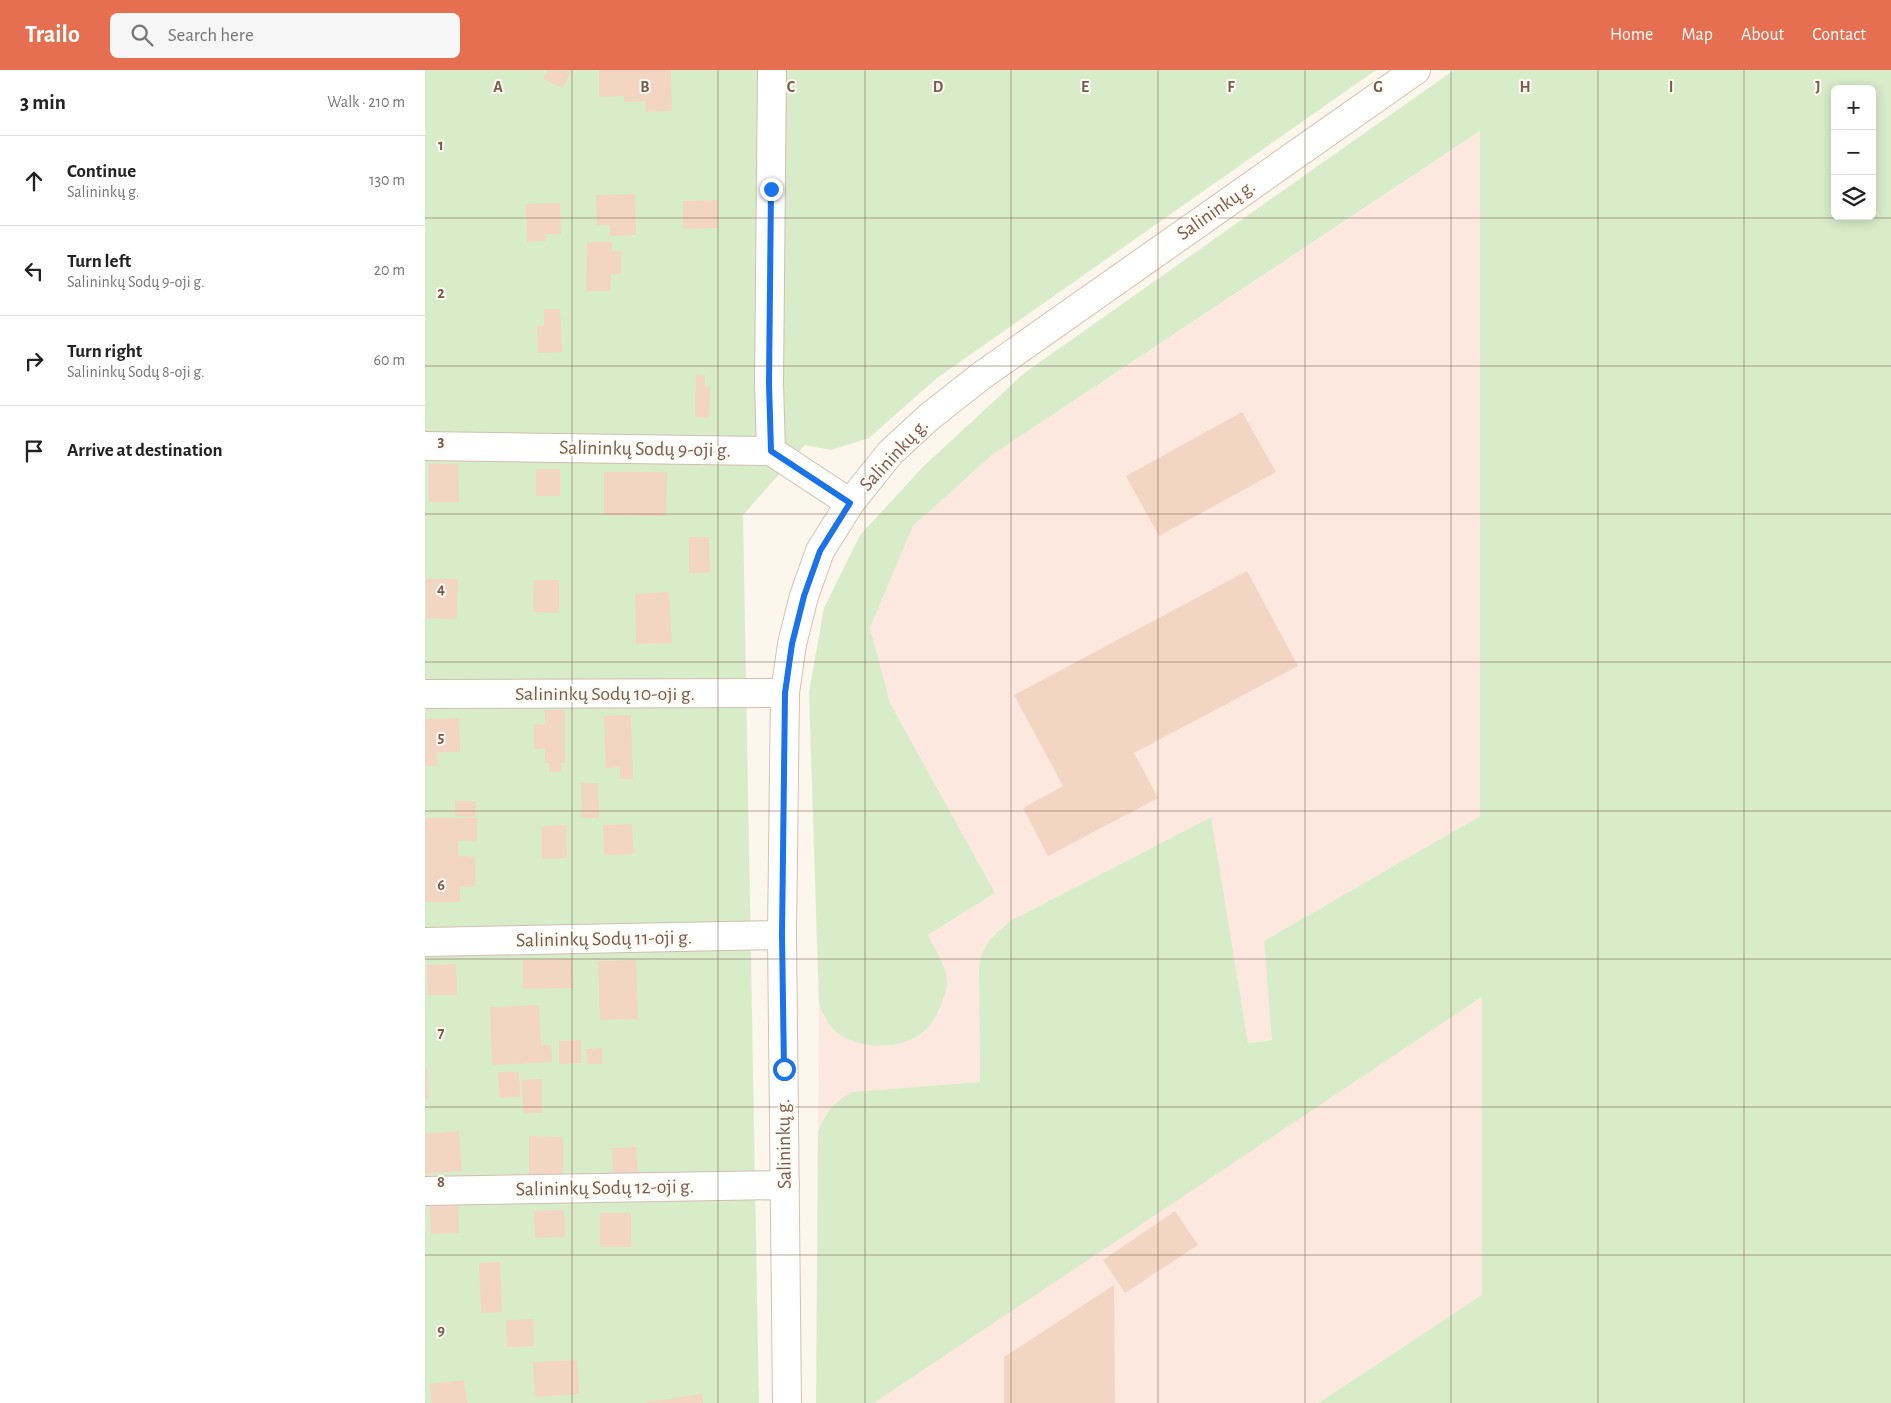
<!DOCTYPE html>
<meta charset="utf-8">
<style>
body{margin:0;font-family:"Alegreya Sans",sans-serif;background:#f6f6f6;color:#222}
.controls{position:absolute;right:15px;top:15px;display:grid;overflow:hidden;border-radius:8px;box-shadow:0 2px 12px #0003}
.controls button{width:45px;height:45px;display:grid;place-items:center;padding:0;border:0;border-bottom:1px solid #e0e0e0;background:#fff;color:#222;font:25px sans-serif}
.stop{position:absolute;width:15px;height:15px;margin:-11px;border:4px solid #1a73e8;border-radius:50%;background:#fff}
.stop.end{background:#1a73e8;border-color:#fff;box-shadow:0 1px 5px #0008}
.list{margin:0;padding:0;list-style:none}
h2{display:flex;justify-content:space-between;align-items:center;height:65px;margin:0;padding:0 20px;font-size:21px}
h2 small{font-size:16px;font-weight:400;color:#767676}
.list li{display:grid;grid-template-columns:32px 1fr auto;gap:15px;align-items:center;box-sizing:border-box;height:90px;padding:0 20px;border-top:1px solid #e0e0e0}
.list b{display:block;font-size:19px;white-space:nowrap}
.list p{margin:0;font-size:16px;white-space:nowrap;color:#767676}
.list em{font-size:16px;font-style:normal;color:#767676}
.icon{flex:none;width:28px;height:28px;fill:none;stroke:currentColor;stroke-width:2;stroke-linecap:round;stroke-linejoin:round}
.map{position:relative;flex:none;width:1466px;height:1333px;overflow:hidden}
header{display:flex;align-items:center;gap:30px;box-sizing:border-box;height:70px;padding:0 25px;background:#e76f51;color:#fff}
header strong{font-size:24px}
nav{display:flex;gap:28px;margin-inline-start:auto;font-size:18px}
.search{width:350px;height:45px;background:#f6f6f6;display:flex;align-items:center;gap:12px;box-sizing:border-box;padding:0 18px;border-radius:8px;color:#767676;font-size:19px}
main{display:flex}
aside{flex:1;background:#fff}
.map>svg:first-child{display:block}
.commercial{fill:#fde8e0}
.green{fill:#d8ecc9;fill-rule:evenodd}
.building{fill:#f3d5c3}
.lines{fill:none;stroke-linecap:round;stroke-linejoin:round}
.minor-casing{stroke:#d1beb0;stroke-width:30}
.secondary-casing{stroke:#d6c0b0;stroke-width:30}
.minor{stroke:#fff;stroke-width:28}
.secondary{stroke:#fff;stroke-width:28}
.route{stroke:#1a73e8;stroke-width:6}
.grid{fill:none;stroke:#7a5c4d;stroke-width:1;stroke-opacity:0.55}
.labels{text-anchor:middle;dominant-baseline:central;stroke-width:4;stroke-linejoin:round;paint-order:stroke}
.street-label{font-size:20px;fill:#7a5c4d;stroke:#fffaf3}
.grid-label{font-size:16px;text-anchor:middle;font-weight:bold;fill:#7a5c4d;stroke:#fffaf3;stroke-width:4;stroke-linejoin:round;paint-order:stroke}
</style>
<header>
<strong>Trailo</strong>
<div class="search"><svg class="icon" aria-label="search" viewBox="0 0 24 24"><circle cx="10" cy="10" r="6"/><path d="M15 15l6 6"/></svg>Search here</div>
<nav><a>Home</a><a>Map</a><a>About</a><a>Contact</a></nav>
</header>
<main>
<aside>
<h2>3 min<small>Walk · 210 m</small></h2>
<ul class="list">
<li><svg class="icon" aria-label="ahead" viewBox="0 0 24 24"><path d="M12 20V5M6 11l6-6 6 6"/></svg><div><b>Continue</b><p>Salininkų g.</p></div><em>130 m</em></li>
<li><svg class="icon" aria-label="left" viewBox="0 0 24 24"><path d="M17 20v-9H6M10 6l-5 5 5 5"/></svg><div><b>Turn left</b><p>Salininkų Sodų 9-oji g.</p></div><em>20 m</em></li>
<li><svg class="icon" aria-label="right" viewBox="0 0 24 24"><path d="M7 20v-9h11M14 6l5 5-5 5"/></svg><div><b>Turn right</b><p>Salininkų Sodų 8-oji g.</p></div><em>60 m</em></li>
<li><svg class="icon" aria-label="arrive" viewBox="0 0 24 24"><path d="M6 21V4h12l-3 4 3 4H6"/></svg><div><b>Arrive at destination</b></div></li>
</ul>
</aside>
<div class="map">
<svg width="1466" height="1333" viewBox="0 0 1466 1333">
<rect width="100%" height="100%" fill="#fdf6ec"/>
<!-- commercial -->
<path class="commercial" d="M 1056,61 L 1055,746 L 839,871 L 848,969 L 823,973 L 785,747 L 587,850 L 568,865 L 554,896 L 555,1012 L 427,1022 L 400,1045 L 393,1062 L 394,935 L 401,951 L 437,974 L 463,976 L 485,970 L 499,961 L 515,941 L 519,895 L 503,865 L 570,823 L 465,633 L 445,558 L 488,456 L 567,385 Z
M 1057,927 L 1057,1225 L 893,1333 L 449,1333 Z"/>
<!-- green -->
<path class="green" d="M 0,0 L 951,0 L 512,308 L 444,368 L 406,380 L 380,375 L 318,445 L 334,1333 L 0,1333 Z
M 1029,0 L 1466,0 L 1466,1333 L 893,1333 L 1057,1225 L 1057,927 L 449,1333 L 391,1333 L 393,1062 C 401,1042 408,1033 427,1022 L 555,1012 L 554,896 C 559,872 569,864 587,850 L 786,747 L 823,973 L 847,970 L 839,871 L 1055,746 L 1055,61 L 567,385 L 488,456 L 445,558 L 465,633 L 570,823 L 503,865 C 511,881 522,896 522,914 C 522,919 520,924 518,929 C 515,941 508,953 499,961 C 478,980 439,980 416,965 C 405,959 399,946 394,935 L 384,622 L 399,538 L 435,465 L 499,396 L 598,304 ZM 1410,19 L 1447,19 L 1447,146 L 1410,146 Z"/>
<!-- building -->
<path class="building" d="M 123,0 L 146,1 L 138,18 L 118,9 Z
M 174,0 L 246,0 L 247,41 L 221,42 L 220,31 L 199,32 L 199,26 L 174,27 Z
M 210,124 L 211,165 L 185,166 L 185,155 L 172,155 L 171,125 Z
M 293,130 L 293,158 L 258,159 L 258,131 Z
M 135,133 L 136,164 L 121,164 L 121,171 L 102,172 L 101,134 Z
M 162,172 L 187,172 L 187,181 L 196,181 L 196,204 L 186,204 L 185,221 L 161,221 Z
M 119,239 L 135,239 L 137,282 L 113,283 L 112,256 L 119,256 Z
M 271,304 L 280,305 L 280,317 L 285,316 L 284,348 L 270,347 Z
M 817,342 L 851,402 L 734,466 L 701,406 Z
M 4,394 L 33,394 L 34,432 L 4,432 Z
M 111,399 L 135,399 L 135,426 L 111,426 Z
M 179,402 L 242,402 L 241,446 L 179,445 Z
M 264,467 L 284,467 L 285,503 L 264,503 Z
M 822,501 L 873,596 L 709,683 L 733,728 L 623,786 L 598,738 L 638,716 L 589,625 Z
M 1,509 L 33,509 L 32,549 L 1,548 Z
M 109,510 L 134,510 L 134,543 L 108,542 Z
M 244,522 L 247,573 L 211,574 L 210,524 Z
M 120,640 L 140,640 L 140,693 L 136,693 L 136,702 L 124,702 L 124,693 L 120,693 L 120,678 L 109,679 L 109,654 L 120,655 Z
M 206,645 L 208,709 L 195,709 L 195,697 L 181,698 L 179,646 Z
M 34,648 L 35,682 L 12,682 L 13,696 L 0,696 L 0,649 Z
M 156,713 L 173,713 L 174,748 L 157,748 Z
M 30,731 L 51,731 L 50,747 L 30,746 Z
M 0,748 L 52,748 L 52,771 L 33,771 L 33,786 L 50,787 L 50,817 L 35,817 L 35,832 L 0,832 Z
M 207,754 L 209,784 L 179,785 L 178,755 Z
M 141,755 L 142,788 L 117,789 L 117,756 Z
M 147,889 L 148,918 L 98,919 L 98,890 Z
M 211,890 L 213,949 L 175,950 L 173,891 Z
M 31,894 L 32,925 L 3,925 L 2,895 Z
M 114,935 L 116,975 L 126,975 L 127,992 L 67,995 L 65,937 Z
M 156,970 L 156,993 L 134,994 L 134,971 Z
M 177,978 L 177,994 L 162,994 L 161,979 Z
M 0,998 L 2,998 L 4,1028 L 0,1029 Z
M 73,1002 L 94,1002 L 95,1027 L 74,1028 Z
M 117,1009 L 117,1043 L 98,1043 L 97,1010 Z
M 34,1061 L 37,1101 L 0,1104 L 0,1064 Z
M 104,1066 L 138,1067 L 138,1109 L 104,1109 Z
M 211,1077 L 213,1103 L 188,1104 L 187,1078 Z
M 33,1135 L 34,1163 L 6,1164 L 5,1136 Z
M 139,1140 L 140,1167 L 110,1168 L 109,1141 Z
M 750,1141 L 773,1175 L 700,1223 L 678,1190 Z
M 175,1143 L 206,1143 L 206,1177 L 175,1177 Z
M 75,1192 L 77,1242 L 56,1243 L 54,1193 Z
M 689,1215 L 690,1333 L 579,1333 L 579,1287 Z
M 108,1249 L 109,1276 L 82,1277 L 81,1250 Z
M 152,1290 L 154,1324 L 110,1327 L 108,1292 Z
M 39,1310 L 42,1333 L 7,1333 L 4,1314 Z
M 277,1324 L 278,1333 L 222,1333 L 222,1332 Z"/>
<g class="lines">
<!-- minor casing -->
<g class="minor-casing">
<path id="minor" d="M 0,376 L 346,381 L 425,433
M 346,381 L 344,314 L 347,0
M 0,624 L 360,623
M 0,872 L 357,865
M 0,1121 L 360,1115"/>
</g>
<!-- secondary casing -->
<g class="secondary-casing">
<path id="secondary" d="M 362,1333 L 357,865 L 360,623 L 367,574 L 379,526 L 395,481 L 425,433 L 465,383 L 504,347 L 556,306 L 991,0"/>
</g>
<!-- minor -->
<use href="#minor" class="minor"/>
<!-- secondary -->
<use href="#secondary" class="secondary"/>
</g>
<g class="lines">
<!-- route -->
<path class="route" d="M 346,119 L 344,314 L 346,381 L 425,433 L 395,481 L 379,526 L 367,574 L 360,623 L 357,865 L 359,999"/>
</g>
<!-- grid -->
<path class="grid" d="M 147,0 L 147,1333M 293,0 L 293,1333M 440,0 L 440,1333M 586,0 L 586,1333M 733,0 L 733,1333M 880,0 L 880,1333M 1026,0 L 1026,1333M 1173,0 L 1173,1333M 1319,0 L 1319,1333M 0,148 L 1466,148M 0,296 L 1466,296M 0,444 L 1466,444M 0,592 L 1466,592M 0,741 L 1466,741M 0,889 L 1466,889M 0,1037 L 1466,1037M 0,1185 L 1466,1185"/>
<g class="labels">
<!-- street labels -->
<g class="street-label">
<text transform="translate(791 140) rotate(-35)">Salininkų g.</text>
<text transform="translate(220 379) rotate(1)">Salininkų Sodų 9-oji g.</text>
<text transform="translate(469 385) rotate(-47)">Salininkų g.</text>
<text x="180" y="624">Salininkų Sodų 10-oji g.</text>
<text transform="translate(179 869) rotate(-1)">Salininkų Sodų 11-oji g.</text>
<text transform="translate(359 1074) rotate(-91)">Salininkų g.</text>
<text transform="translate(180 1118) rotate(-1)">Salininkų Sodų 12-oji g.</text>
</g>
</g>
<g class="grid-label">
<text x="73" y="22">A</text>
<text x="220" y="22">B</text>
<text x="366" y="22">C</text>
<text x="513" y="22">D</text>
<text x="660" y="22">E</text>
<text x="806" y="22">F</text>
<text x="953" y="22">G</text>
<text x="1100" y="22">H</text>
<text x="1246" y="22">I</text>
<text x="1393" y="22">J</text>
<text x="16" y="80">1</text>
<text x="16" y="228">2</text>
<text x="16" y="376">3</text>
<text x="16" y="524">4</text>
<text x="16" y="672">5</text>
<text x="16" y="820">6</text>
<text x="16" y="968">7</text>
<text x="16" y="1117">8</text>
<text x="16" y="1265">9</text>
</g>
</svg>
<div class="controls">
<button>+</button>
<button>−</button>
<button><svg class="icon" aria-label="layers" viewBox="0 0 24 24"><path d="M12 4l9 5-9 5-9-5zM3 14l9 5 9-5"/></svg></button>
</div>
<div class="stop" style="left:359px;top:999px"></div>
<div class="stop end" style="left:346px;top:119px"></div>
</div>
</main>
